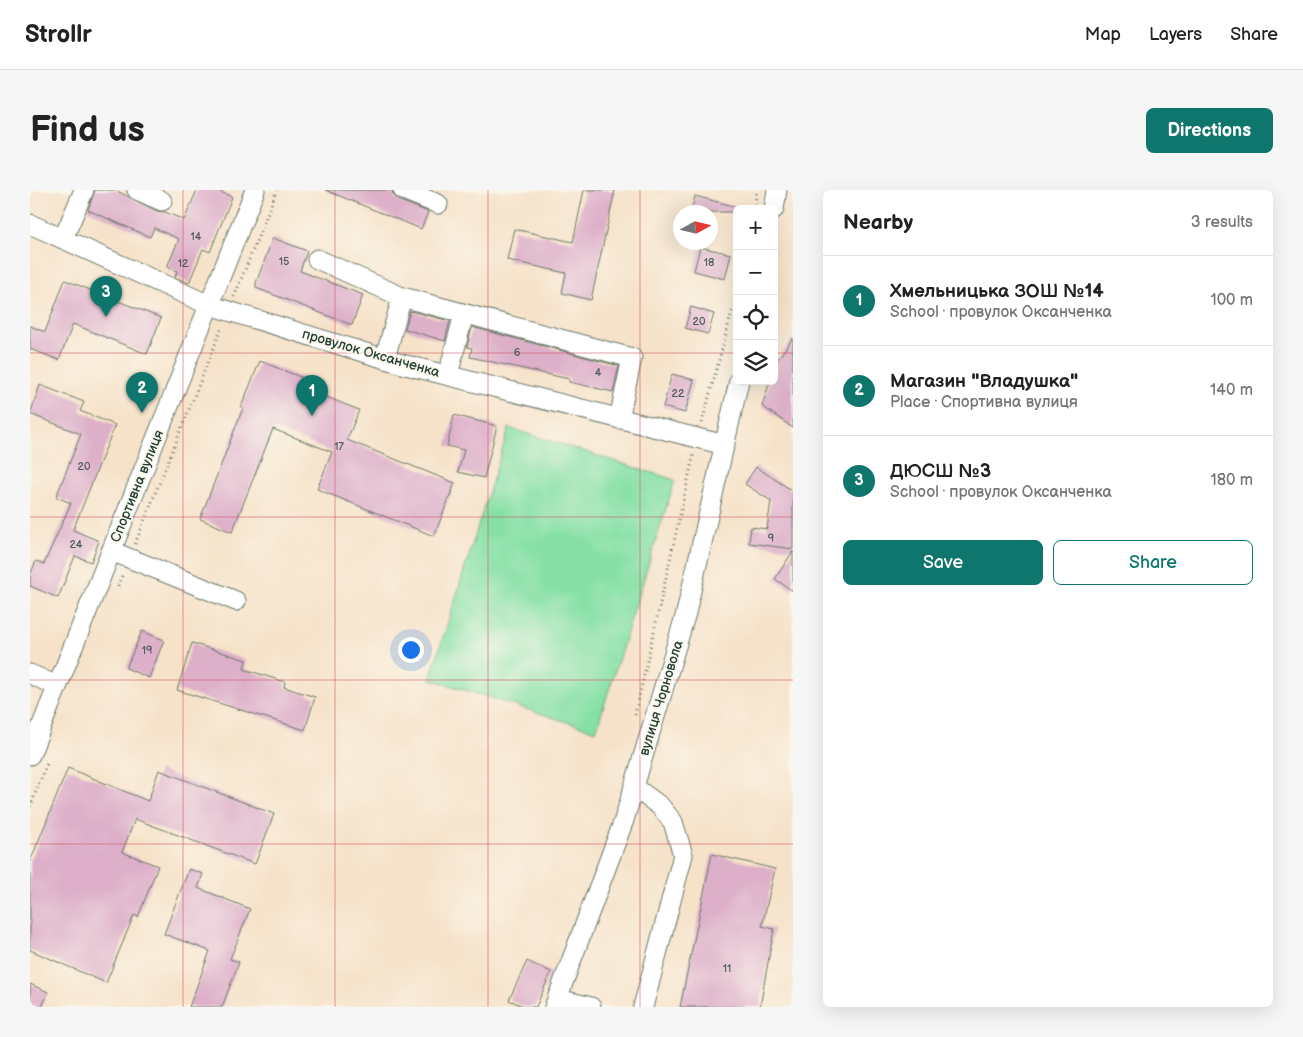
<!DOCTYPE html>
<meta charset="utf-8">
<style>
body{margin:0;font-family:"Balsamiq Sans",sans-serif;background:#f6f6f6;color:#222}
.controls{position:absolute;right:15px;top:15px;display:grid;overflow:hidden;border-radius:8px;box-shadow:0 5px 20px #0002}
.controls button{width:45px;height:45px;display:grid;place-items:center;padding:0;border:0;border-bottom:1px solid #e0e0e0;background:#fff;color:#222;font:25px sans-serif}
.compass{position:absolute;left:643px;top:15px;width:45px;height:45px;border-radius:50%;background:#fff;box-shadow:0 5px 20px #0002;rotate:82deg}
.you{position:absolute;left:380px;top:459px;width:18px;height:18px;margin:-12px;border:4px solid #fff;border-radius:50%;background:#1a73e8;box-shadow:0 0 0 8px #1a73e833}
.badge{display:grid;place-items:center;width:32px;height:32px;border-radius:50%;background:#0f766e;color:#fff;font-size:16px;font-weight:700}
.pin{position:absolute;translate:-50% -41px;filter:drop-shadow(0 1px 2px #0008)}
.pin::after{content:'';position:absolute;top:26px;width:18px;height:15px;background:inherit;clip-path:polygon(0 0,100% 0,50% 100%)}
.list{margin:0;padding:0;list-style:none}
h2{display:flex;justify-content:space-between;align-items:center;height:65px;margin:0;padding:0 20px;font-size:21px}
h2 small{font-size:16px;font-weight:400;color:#767676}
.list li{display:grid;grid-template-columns:32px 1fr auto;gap:15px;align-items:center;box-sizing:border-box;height:90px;padding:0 20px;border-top:1px solid #e0e0e0}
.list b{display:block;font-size:19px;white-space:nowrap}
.list p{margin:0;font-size:16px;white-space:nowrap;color:#767676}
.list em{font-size:16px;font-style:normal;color:#767676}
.actions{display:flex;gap:10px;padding:15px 20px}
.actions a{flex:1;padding:11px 0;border:1px solid #0f766e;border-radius:8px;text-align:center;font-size:18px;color:#0f766e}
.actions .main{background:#0f766e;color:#fff}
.icon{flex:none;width:28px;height:28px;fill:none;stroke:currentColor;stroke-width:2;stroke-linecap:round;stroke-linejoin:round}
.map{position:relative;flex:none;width:763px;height:817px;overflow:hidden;border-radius:8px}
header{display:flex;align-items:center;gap:30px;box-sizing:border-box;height:70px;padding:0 25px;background:#fff;border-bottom:1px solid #e0e0e0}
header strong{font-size:24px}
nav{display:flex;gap:28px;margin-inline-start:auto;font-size:18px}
.intro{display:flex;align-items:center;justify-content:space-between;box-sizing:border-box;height:120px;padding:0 30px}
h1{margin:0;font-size:35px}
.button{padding:12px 22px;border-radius:8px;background:#0f766e;color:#fff;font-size:18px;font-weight:700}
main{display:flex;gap:30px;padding:0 30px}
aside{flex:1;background:#fff;border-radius:8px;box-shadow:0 5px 20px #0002}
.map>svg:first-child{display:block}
.green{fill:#86e0a6;stroke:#528e6d}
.building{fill:#ddafc9}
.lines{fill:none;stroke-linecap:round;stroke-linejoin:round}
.minor-casing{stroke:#6a7768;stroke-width:21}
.path{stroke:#6a7768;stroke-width:3;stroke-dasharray:1 4;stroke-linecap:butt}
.minor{stroke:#fff;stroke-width:19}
.grid{fill:none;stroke:#d1495b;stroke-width:1;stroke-opacity:0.55}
.labels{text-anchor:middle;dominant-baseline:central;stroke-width:4;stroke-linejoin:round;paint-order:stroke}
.number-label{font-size:11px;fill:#4e5a59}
.street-label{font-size:14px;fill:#1f3d34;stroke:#fbf7ec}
</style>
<header>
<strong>Strollr</strong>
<nav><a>Map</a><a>Layers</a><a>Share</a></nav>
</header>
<div class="intro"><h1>Find us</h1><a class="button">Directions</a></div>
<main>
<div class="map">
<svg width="763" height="817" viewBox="0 0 763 817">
<rect width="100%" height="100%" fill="#fbf7ec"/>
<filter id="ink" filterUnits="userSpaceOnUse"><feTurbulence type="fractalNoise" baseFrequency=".02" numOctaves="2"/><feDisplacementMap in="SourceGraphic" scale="10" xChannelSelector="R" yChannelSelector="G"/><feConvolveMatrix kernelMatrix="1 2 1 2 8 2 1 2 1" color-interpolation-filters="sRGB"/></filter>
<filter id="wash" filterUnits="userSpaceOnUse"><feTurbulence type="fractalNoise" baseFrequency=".0096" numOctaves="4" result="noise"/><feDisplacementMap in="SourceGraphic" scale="20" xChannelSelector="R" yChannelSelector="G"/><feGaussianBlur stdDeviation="1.12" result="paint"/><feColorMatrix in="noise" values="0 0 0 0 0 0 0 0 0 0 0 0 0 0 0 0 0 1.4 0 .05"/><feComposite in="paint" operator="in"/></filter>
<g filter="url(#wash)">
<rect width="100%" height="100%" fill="#f6e2c9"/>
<!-- green -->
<path class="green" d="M 479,238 L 645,290 L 566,541 L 400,489 Z"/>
<g id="blocks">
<!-- building -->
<path class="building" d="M 65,0 L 85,0 L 127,21 L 135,22 L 154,30 L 167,0 L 186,0 L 202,7 L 180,62 L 173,59 L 159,93 L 145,87 L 147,81 L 137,77 L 149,49 L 124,38 L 120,47 L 58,20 Z
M 295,0 L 362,0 L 364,7 L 368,10 L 398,22 L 391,39 Z
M 554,0 L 585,0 L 561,110 L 532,103 L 536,83 L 477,70 L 484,39 L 543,52 Z
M 665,6 L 711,18 L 711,19 L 707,19 L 707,22 L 661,22 Z
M 243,48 L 277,61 L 270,81 L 333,105 L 322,135 L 226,98 L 226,93 Z
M 670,57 L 701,64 L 695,89 L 664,81 Z
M 35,90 L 131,128 L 117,164 L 43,134 L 29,170 L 0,159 L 0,136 L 15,142 Z
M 661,117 L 684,124 L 678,144 L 655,138 Z
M 380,121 L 420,131 L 415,151 L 375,139 Z
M 442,137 L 589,176 L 583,202 L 539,192 L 539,189 L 440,167 L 442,158 L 437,157 Z
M 763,148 L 763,238 L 732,216 L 740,191 L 744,191 L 747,170 Z
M 230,171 L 278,190 L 274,198 L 329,220 L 317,250 L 425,293 L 404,346 L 287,299 L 302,262 L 243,239 L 202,342 L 170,329 L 213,218 L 211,217 Z
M 642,184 L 664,190 L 655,223 L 633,217 Z
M 10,195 L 54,212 L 50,221 L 85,235 L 43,340 L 69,351 L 61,372 L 45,366 L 28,408 L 0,396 L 0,385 L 6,371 L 14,374 L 41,313 L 26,307 L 51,244 L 0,224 Z
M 424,225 L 467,236 L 454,288 L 428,282 L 434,260 L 417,256 Z
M 726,277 L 763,301 L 763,359 L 719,353 L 721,337 L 737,339 L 741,311 L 715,294 Z
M 763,361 L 763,401 L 745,389 Z
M 112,441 L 134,450 L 119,488 L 96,478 Z
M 162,453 L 216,470 L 214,479 L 255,492 L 254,497 L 285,507 L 275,540 L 147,500 Z
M 38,578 L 118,611 L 129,580 L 244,624 L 225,674 L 105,629 L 92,662 L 128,676 L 108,727 L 104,725 L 76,793 L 0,760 L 0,672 Z
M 682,664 L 745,679 L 732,736 L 744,739 L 730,817 L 650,817 Z
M 159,679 L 173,684 L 168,698 L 220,719 L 200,769 L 209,772 L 192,817 L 159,817 L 180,761 L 134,744 Z
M 497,771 L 521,782 L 506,817 L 495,817 L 479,810 Z
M 0,794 L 18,802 L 12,817 L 0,817 Z"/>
</g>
</g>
<g filter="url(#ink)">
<use href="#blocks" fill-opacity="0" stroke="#6a7768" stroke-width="1"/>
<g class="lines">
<!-- minor casing -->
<g class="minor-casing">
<path id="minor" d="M 107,0 L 132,11
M 373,0 L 408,14
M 744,19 L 747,0
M 0,34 L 179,115 L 372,174 L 695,255
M 33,49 L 54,0
M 287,69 L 372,107
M 355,168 L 372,107 L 602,168 L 589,229
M 418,185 L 434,124
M 81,361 L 206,411
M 0,484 L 27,496
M 0,565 L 225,0
M 604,597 L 630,616 L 643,632 L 653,665 L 613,817
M 528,809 L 561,817
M 524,817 L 594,630 L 656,423 L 709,191"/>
</g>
<!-- path -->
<path class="path" d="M 724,19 L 727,0
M 204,107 L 247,0
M 672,233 L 707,103
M 105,354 L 192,137
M 88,396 L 93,383
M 605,525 L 664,263
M 0,617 L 18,571"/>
<!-- minor -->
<use href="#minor" class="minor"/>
</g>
</g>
<!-- grid -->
<path class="grid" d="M 153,0 L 153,817M 305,0 L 305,817M 458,0 L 458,817M 610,0 L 610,817M 0,163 L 707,163M 744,163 L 763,163M 0,327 L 763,327M 0,490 L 763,490M 0,654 L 763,654"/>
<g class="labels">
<!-- number labels -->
<g class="number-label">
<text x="166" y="46">14</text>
<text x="254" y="71">15</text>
<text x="679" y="72">18</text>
<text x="153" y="73">12</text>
<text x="669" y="131">20</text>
<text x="487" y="162">6</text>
<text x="568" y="182">4</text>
<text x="648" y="203">22</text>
<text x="309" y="256">17</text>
<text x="54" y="276">20</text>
<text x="741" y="348">9</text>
<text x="46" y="354">24</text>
<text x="117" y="460">19</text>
<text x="697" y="778">11</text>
</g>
<!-- street labels -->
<g class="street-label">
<text transform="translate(341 163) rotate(16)">провулок Оксанченка</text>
<text transform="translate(107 296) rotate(-68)">Спортивна вулиця</text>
<text transform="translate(631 508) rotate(-73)">вулиця Чорновола</text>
</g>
</g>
</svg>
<div class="controls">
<button>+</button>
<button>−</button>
<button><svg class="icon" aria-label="locate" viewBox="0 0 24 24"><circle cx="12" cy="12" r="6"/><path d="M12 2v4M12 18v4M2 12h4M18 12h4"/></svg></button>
<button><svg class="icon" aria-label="layers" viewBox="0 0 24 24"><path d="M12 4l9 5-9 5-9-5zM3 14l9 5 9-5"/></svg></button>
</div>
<svg class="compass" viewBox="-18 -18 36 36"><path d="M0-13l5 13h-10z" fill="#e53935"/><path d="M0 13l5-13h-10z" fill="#767676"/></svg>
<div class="you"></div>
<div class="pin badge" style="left:282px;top:226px">1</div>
<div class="pin badge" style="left:112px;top:223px">2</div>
<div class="pin badge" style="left:76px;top:127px">3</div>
</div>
<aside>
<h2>Nearby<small>3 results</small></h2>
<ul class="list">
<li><span class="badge">1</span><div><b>Хмельницька ЗОШ №14</b><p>School · провулок Оксанченка</p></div><em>100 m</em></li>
<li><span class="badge">2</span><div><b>Магазин &quot;Владушка&quot;</b><p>Place · Спортивна вулиця</p></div><em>140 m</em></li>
<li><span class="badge">3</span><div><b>ДЮСШ №3</b><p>School · провулок Оксанченка</p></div><em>180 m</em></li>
</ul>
<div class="actions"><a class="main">Save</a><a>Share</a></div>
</aside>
</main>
